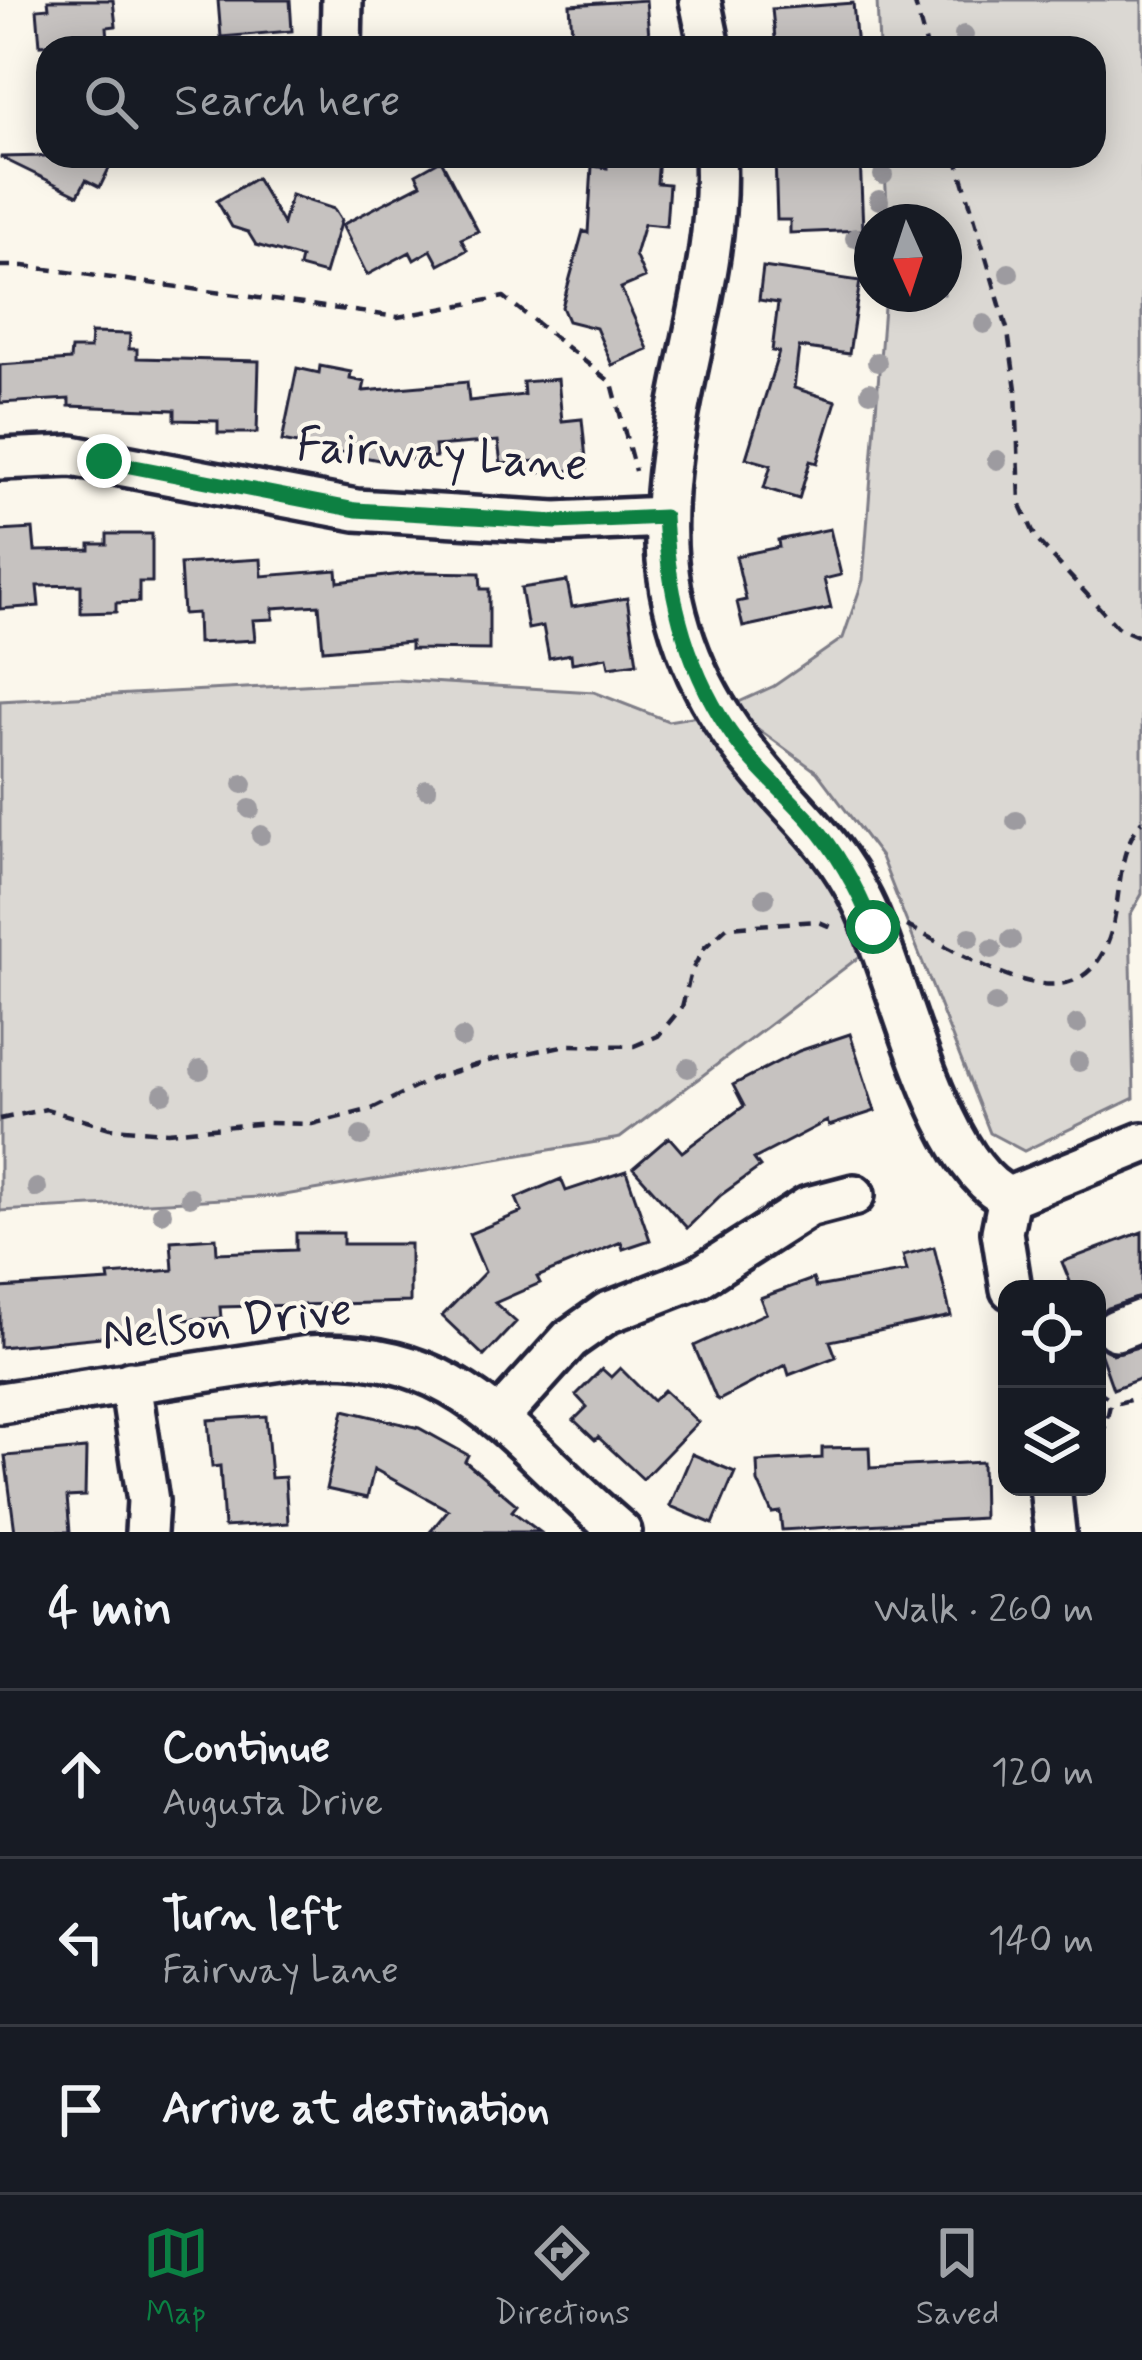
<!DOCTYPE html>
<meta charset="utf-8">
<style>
body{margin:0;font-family:Mynerve,sans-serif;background:#242831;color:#f1f3f6}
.controls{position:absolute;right:36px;bottom:36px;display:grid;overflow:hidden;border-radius:24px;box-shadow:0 6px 30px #0003}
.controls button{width:108px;height:108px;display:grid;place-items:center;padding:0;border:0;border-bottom:3px solid #363941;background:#171b24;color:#f1f3f6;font:60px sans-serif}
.compass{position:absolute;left:854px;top:204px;width:108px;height:108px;border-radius:50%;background:#171b24;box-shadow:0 6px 30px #0003;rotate:177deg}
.stop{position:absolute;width:36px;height:36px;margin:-27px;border:9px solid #0b8043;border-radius:50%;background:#fff}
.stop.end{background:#0b8043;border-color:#fff;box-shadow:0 3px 12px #0008}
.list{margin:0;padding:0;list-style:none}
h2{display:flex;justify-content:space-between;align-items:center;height:156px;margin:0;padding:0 48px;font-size:51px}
h2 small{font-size:39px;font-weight:400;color:#9ea1a6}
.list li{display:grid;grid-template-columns:78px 1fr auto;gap:36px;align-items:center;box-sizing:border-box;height:168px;padding:0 48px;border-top:3px solid #363941}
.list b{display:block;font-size:45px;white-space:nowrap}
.list p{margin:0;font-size:39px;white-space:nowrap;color:#9ea1a6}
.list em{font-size:39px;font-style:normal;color:#9ea1a6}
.icon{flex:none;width:66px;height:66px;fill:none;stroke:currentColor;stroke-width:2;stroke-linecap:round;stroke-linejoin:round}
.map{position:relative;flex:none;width:1142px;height:1532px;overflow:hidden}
.search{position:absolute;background:#171b24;box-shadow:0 6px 30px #0003;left:36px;right:36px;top:36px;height:132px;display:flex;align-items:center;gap:30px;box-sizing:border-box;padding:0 42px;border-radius:36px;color:#9ea1a6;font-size:45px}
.sheet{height:660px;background:#171b24}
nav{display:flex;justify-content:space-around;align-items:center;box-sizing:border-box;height:168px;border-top:3px solid #363941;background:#171b24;font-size:33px;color:#9ea1a6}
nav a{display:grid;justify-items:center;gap:6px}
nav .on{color:#0b8043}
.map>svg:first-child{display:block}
.green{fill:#dbd8d3;stroke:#7e7d87;stroke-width:3}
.building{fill:#c6c2c0;stroke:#22223b;stroke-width:3}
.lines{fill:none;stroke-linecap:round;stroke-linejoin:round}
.minor-casing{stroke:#22223b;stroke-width:48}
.path{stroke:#22223b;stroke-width:4.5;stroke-dasharray:12 9;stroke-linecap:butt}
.minor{stroke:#fbf7ec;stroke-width:39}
.tree{fill:#9d9ba0}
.route{stroke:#0b8043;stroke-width:15}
.labels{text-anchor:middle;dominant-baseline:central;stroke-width:9;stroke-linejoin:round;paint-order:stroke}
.street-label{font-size:48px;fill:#22223b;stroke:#fbf7ec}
</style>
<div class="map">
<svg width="1142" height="1532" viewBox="0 0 1142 1532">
<rect width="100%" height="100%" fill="#fbf7ec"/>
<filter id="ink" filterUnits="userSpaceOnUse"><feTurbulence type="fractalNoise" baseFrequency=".00833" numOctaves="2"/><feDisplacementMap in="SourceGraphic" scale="24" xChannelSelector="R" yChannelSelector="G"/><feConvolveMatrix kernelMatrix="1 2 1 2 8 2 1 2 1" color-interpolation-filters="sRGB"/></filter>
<g filter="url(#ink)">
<!-- green -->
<path class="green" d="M 877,0 L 1142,0 L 1142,894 L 1130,915 L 1134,1098 L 1024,1151 L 990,1133 L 881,857 L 817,772 L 728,707 L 774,686 L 843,638 L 863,580 L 885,294 L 944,294 L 944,222 L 888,222 L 884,156 L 1094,156 L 1094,48 L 879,48 Z
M 396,680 L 594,692 L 668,721 L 710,714 L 734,769 L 815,855 L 851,911 L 867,951 L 620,1138 L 279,1196 L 0,1211 L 0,701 Z"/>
<!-- building -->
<path class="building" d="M 48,0 L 113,0 L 116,26 L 107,27 L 108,39 L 40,45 L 37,9 L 49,8 Z
M 218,0 L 290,0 L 292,31 L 221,37 Z
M 646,0 L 650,48 L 573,48 L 570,5 Z
M 853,3 L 857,48 L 776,48 L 772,9 Z
M 48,156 L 115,156 L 100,187 L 86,180 L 78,195 L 0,157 Z
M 607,156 L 659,156 L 657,183 L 669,184 L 666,226 L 644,224 L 635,255 L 645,278 L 621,288 L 648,349 L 612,365 L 596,328 L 568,321 L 562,307 L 583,231 L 588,233 L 592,166 L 607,168 Z
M 775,156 L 860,156 L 863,230 L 790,233 L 790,220 L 777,220 Z
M 441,160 L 478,231 L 461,239 L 467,250 L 439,265 L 431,250 L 414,260 L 410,252 L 367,275 L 342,225 L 421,184 L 416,174 Z
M 256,178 L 283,224 L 291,195 L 334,209 L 341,220 L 325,274 L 299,267 L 301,258 L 256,245 L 248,232 L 232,227 L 217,201 Z
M 763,267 L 860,281 L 849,354 L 799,347 L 794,388 L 836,401 L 817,463 L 810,461 L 799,499 L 764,488 L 771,465 L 746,458 L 779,352 L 772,351 L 778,303 L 759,300 Z
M 91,333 L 130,334 L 129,349 L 137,349 L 137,358 L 259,361 L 257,433 L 218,433 L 218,421 L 175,420 L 175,410 L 69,406 L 69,399 L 0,403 L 0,365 L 70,360 L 71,349 L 90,349 Z
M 320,366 L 351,372 L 350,379 L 365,382 L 363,391 L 467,382 L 469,401 L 524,395 L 523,382 L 558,379 L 562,421 L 582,419 L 587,469 L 537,473 L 535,461 L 501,464 L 498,441 L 435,446 L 436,457 L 389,462 L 282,441 L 297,368 L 319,373 Z
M 33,529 L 35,551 L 90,550 L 90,544 L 107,544 L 107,534 L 152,534 L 152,582 L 139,582 L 139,602 L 116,603 L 116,612 L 81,613 L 81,585 L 37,586 L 39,606 L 0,609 L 0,531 Z
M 830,529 L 841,575 L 824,579 L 831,608 L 743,627 L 737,602 L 746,600 L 736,556 L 779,547 L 778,540 Z
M 261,559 L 262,576 L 337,570 L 338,582 L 417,572 L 480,573 L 481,589 L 489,589 L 489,650 L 411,649 L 411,642 L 323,650 L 319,605 L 273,608 L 273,619 L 253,620 L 255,640 L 198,643 L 197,613 L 183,614 L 180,564 Z
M 567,581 L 572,607 L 627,598 L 637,663 L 609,667 L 607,657 L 572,663 L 571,654 L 549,658 L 543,626 L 528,629 L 521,588 Z
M 850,1034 L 875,1111 L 829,1126 L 827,1121 L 754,1159 L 760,1167 L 721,1195 L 687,1228 L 633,1168 L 669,1137 L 682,1152 L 744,1106 L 733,1085 L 799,1051 Z
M 626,1171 L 650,1240 L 623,1249 L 621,1242 L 537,1277 L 540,1283 L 495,1303 L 516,1322 L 484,1356 L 442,1316 L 485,1272 L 469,1234 L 522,1212 L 516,1198 L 561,1179 L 566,1191 Z
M 1142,1232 L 1142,1297 L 1107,1308 L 1097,1316 L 1097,1289 L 1073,1289 L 1062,1262 Z
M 296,1233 L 343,1233 L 343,1244 L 410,1244 L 410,1302 L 220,1307 L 221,1318 L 161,1321 L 162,1331 L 0,1347 L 0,1288 L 109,1281 L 108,1275 L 173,1270 L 171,1241 L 216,1238 L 217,1253 L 296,1250 Z
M 934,1247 L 951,1316 L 830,1341 L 836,1357 L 789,1375 L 786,1365 L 719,1400 L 716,1398 L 694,1346 L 766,1313 L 760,1298 L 813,1279 L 816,1287 L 907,1271 L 903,1255 Z
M 1097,1344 L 1113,1354 L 1142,1346 L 1142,1378 L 1113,1389 Z
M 620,1368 L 653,1401 L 664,1390 L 698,1422 L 643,1479 L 598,1437 L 595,1440 L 574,1420 L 587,1407 L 576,1395 L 602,1369 L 611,1377 Z
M 344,1410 L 419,1428 L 468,1455 L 465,1461 L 517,1505 L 512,1511 L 540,1532 L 430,1532 L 448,1510 L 374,1469 L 367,1498 L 326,1489 Z
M 266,1416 L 271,1478 L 285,1477 L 288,1523 L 224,1527 L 220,1466 L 212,1467 L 208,1420 Z
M 869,1447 L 870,1468 L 982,1462 L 983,1518 L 782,1530 L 780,1512 L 772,1513 L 758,1482 L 757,1462 L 822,1458 L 822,1448 Z
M 86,1449 L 85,1496 L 67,1497 L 70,1532 L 15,1532 L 5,1456 Z
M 692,1454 L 735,1472 L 713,1524 L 670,1506 Z"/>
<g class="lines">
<!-- minor casing -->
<g class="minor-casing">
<path id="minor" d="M 700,0 L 710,48
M 341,48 L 342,0
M 715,156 C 722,292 655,425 667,561 C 674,641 711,713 763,773 C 803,820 833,843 862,901 C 898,972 937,1167 1009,1197
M 0,459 L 72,456 L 356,510 L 556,522 L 664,517
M 1009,1197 L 1142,1143
M 1009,1197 L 1002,1232 L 1011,1289
M 1116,1330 L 1142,1320
M 130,1382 L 148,1501 L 146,1532
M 0,1403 L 308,1356 C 465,1346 515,1444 621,1532
M 498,1419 L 570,1339 L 607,1313 L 699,1277 L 808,1207 L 854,1195
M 1050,1487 L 1055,1532"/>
</g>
<!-- path -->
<path class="path" d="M 914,0 L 927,48
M 956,156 L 1008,332 L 1016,389 L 1020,503 L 1037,540 L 1117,627 L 1142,638
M 0,266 L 24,266 L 398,317 L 504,297 L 612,383 L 635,471
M 907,926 C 982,963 1095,1045 1116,909 C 1121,877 1121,846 1142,821
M 0,1119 L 46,1109 L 110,1128 L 167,1132 L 267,1123 L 312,1124 L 372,1109 L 431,1079 L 488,1061 L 567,1045 L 634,1046 L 658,1036 L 682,1007 L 691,972 L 704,948 L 727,927 L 817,921 L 838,930
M 1097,1390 L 1107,1397 L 1110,1405
M 1097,1435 L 1105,1427 L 1110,1405 L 1142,1397"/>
<!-- minor -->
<use href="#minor" class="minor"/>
</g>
<!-- trees -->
<g class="tree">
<circle cx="964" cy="35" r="10"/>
<circle cx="883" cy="175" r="10"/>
<circle cx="879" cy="200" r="10"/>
<circle cx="855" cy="238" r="10"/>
<circle cx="1009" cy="273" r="10"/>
<circle cx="984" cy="324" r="10"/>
<circle cx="877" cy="362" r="10"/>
<circle cx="870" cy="392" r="10"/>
<circle cx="997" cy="460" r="10"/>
<circle cx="243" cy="784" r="10"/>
<circle cx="427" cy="789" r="10"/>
<circle cx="250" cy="809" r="10"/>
<circle cx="1016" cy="821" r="10"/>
<circle cx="261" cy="835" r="10"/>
<circle cx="765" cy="898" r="10"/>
<circle cx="970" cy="937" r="10"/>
<circle cx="1011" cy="940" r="10"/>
<circle cx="992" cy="949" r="10"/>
<circle cx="995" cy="1004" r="10"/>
<circle cx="1077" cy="1024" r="10"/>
<circle cx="462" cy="1038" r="10"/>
<circle cx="1079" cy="1062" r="10"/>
<circle cx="688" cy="1068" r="10"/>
<circle cx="200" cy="1070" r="10"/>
<circle cx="163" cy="1094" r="10"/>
<circle cx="361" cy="1136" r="10"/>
<circle cx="37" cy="1188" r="10"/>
<circle cx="190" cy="1197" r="10"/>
<circle cx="162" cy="1213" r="10"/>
</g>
</g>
<g class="lines" filter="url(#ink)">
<!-- route -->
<path class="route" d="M 104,461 L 356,510 L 556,522 L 664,517 C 669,599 688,675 737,742 C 759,772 788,795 812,823 C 839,854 858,890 873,927"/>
</g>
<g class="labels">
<!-- street labels -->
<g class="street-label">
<text transform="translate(442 456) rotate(4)">Fairway Lane</text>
<text transform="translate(227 1323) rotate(-6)">Nelson Drive</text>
</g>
</g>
</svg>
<div class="controls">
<button><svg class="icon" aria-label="locate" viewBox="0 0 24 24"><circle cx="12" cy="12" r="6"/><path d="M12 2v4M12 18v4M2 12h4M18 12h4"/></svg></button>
<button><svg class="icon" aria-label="layers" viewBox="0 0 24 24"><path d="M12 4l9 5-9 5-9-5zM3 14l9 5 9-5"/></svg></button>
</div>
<svg class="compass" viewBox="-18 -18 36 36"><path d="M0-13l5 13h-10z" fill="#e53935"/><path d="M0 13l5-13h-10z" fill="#9ea1a6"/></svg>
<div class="stop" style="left:873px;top:927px"></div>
<div class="stop end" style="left:104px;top:461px"></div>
<div class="search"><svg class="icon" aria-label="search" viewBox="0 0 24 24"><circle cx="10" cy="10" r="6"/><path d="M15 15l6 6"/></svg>Search here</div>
</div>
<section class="sheet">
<h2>4 min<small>Walk · 260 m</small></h2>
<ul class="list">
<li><svg class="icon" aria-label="ahead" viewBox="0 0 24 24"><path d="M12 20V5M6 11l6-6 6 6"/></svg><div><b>Continue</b><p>Augusta Drive</p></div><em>120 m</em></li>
<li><svg class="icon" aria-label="left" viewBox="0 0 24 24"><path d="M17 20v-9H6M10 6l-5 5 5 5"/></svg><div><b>Turn left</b><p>Fairway Lane</p></div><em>140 m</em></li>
<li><svg class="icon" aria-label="arrive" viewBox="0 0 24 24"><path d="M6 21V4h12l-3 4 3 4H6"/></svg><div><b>Arrive at destination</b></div></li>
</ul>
</section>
<nav>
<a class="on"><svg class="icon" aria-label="map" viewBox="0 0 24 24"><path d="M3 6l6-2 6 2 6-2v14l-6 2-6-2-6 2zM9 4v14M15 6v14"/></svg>Map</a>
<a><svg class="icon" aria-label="directions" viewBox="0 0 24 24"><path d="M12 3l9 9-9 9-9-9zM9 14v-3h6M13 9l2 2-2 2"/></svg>Directions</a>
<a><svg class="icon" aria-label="saved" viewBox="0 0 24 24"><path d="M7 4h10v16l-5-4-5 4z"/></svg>Saved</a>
</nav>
